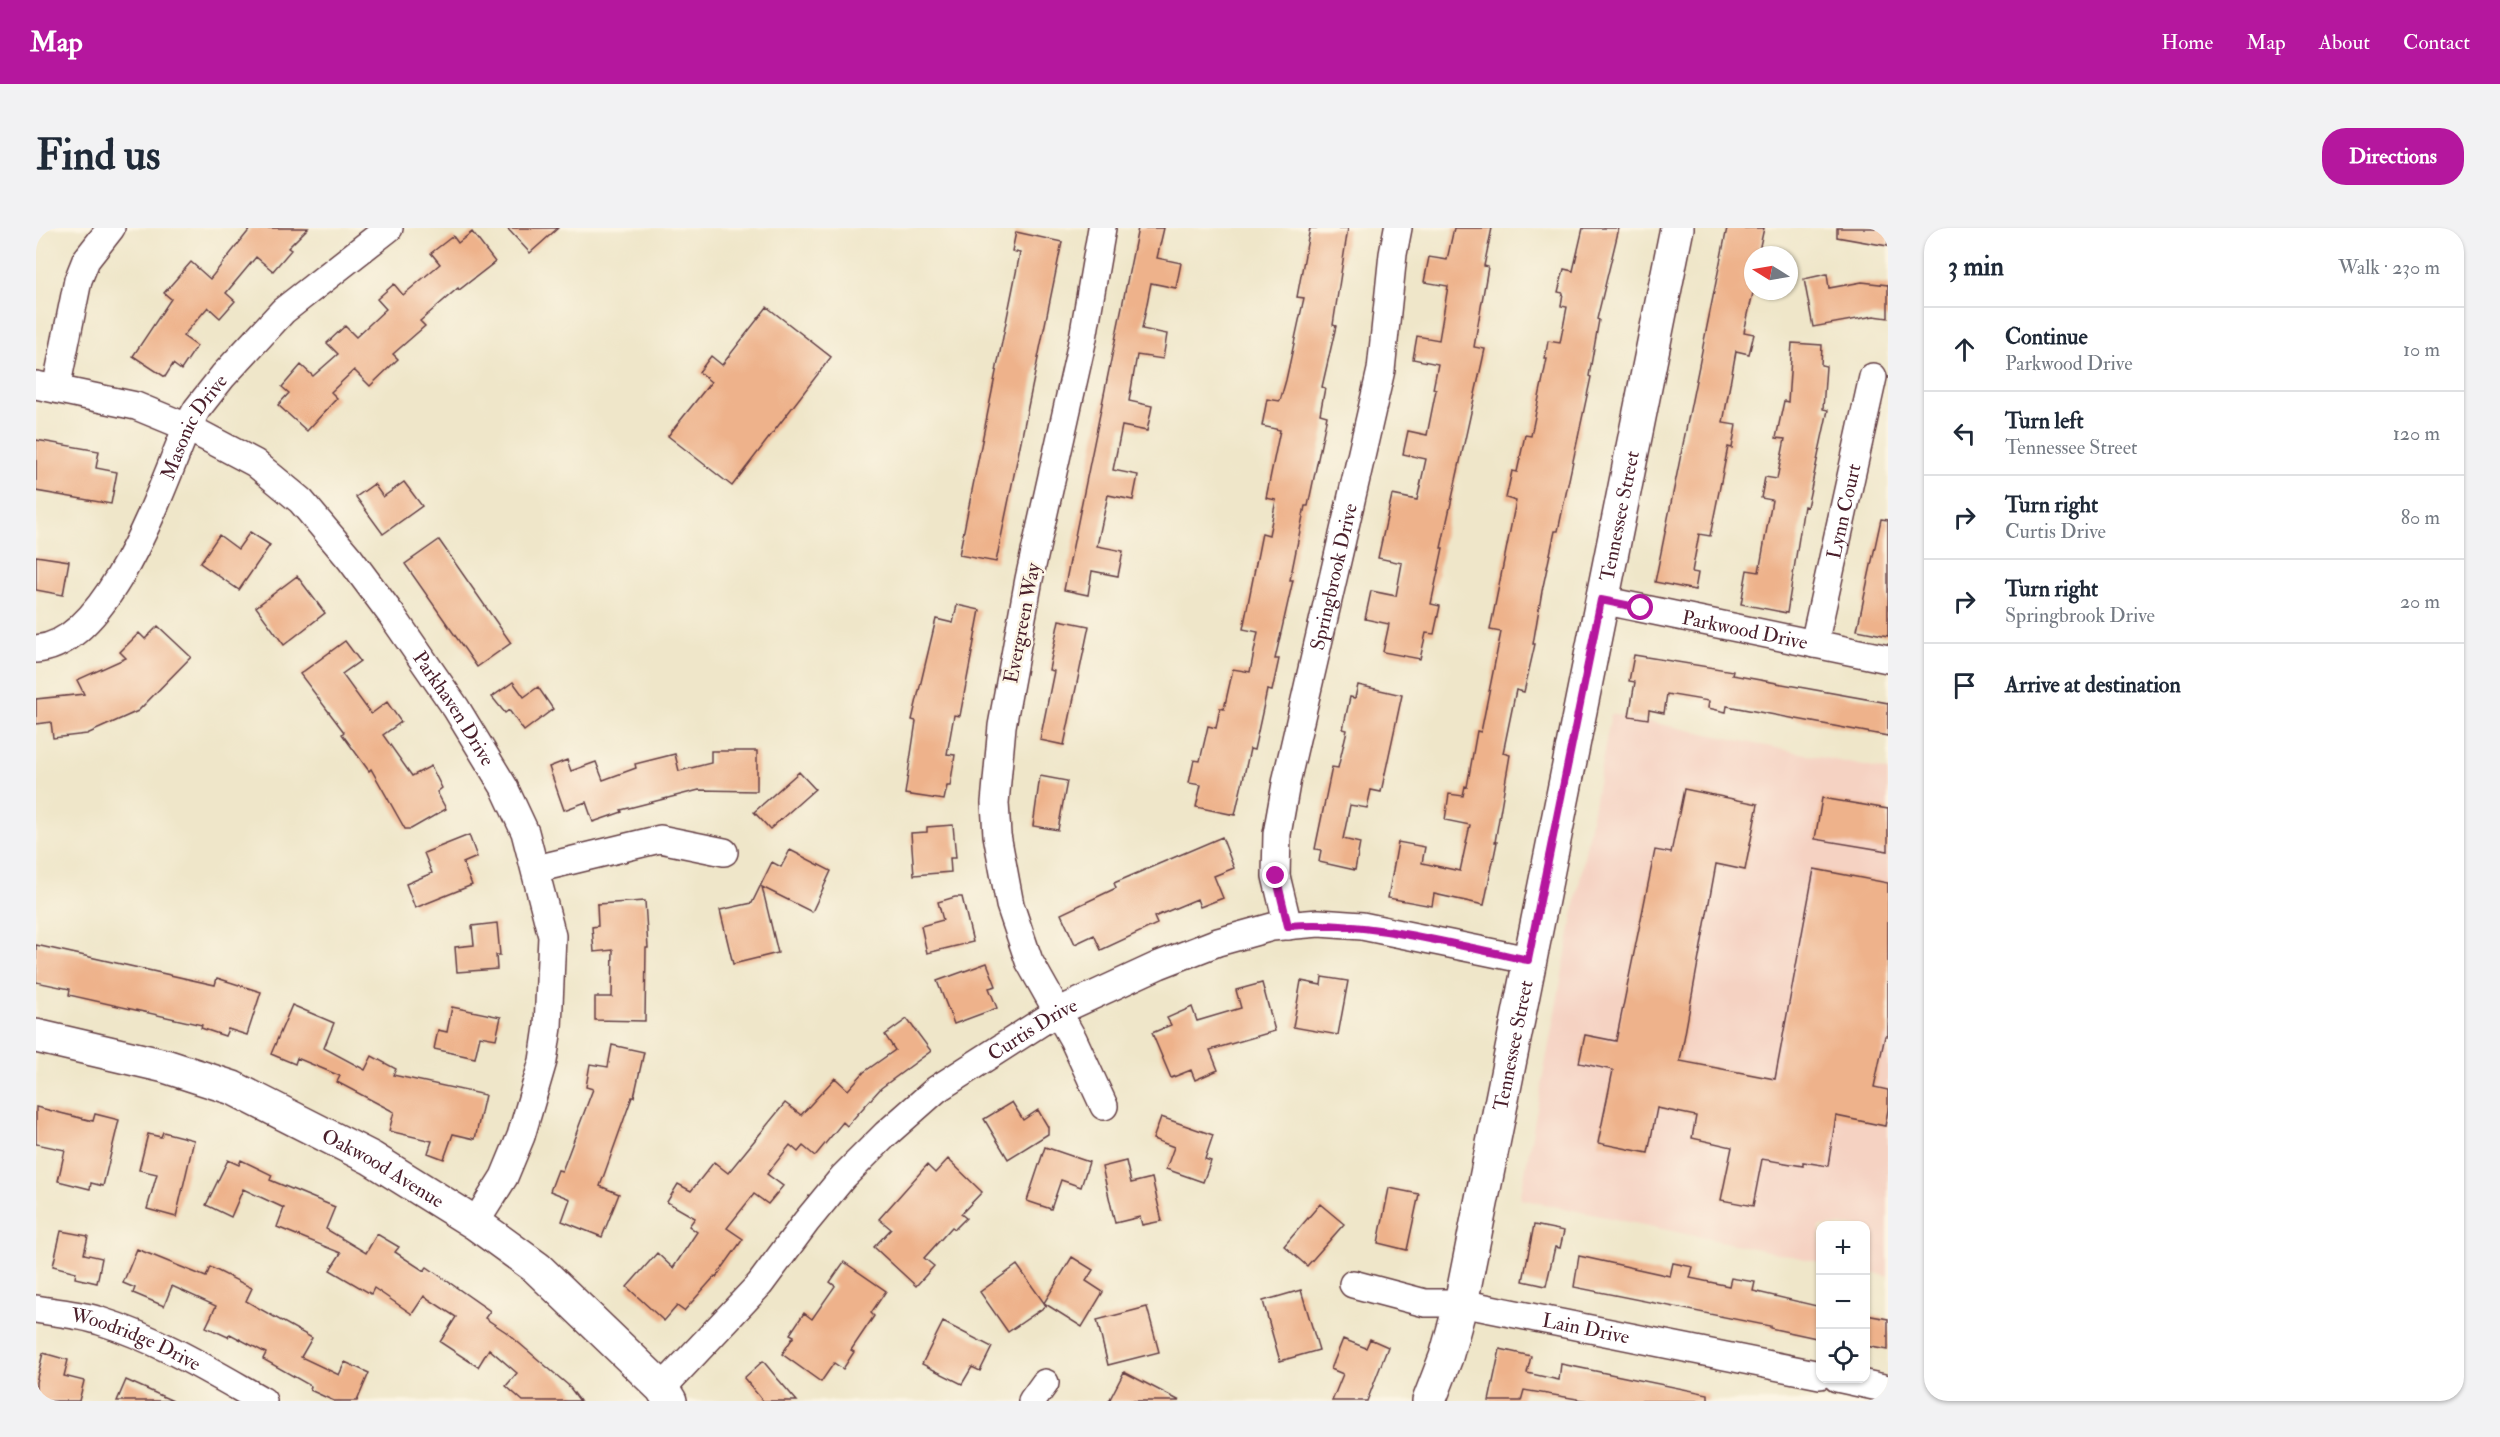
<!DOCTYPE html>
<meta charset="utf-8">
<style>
body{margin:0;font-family:"IM FELL Double Pica",serif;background:#f2f2f3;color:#1f2937}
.controls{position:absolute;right:18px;bottom:18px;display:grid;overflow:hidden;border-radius:12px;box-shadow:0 2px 4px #0004}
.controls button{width:54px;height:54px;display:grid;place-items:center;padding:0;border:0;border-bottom:2px solid #e0e1e3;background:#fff;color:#1f2937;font:30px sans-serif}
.compass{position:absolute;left:1708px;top:18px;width:54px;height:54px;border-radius:50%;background:#fff;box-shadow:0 2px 4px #0004;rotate:281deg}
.stop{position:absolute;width:18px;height:18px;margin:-14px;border:4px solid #b5179e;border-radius:50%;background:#fff}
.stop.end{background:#b5179e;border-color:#fff;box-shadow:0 2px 6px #0008}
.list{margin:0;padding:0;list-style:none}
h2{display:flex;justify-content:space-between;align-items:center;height:78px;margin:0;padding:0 24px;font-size:26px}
h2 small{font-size:20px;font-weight:400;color:#747a83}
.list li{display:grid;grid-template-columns:39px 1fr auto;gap:18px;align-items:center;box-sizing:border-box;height:84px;padding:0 24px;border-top:2px solid #e0e1e3}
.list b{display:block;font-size:22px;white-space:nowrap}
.list p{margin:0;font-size:20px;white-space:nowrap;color:#747a83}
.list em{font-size:20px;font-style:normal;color:#747a83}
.icon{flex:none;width:33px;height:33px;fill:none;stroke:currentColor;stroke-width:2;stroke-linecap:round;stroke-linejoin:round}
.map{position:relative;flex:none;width:1852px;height:1173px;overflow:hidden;border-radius:24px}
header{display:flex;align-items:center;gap:36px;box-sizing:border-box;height:84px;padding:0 30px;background:#b5179e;color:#fff}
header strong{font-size:28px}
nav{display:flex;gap:33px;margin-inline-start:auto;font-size:21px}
.intro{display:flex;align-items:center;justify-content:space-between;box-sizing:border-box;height:144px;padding:0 36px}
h1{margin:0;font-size:42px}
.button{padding:15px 27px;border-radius:24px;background:#b5179e;color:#fff;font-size:21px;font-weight:700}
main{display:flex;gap:36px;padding:0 36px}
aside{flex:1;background:#fff;border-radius:24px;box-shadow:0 2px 4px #0004}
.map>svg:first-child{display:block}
.built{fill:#f5d2c2}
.building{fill:#eeb28b}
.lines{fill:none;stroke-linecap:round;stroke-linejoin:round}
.minor-casing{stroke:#633d43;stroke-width:30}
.major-casing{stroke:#633d43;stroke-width:36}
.minor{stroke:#fff;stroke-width:27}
.major{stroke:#fff;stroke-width:33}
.route{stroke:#b5179e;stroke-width:8}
.labels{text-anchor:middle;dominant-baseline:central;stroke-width:5;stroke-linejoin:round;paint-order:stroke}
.street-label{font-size:20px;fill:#4a1f2b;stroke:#fcf5e5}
</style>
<header>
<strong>Map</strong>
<nav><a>Home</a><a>Map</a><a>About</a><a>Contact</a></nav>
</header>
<div class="intro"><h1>Find us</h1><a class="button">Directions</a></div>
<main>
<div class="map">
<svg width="1852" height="1173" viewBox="0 0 1852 1173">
<rect width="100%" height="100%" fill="#fcf5e5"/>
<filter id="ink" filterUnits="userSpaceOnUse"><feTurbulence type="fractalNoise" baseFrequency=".0167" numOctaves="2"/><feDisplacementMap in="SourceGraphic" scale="12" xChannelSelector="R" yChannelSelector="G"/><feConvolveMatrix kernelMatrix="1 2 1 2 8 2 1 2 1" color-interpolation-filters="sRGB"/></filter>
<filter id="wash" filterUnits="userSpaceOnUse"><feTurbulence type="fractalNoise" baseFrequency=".008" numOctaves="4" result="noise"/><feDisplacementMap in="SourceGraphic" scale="24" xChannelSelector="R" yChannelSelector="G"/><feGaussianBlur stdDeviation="1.35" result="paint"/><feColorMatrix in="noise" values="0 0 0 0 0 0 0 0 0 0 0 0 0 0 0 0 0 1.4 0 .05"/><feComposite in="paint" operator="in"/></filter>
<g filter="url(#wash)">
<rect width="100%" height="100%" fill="#efe6c9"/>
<!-- built -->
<path class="built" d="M 1575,486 L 1852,543 L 1852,1048 L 1830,1044 L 1830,998 L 1784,998 L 1784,1034 L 1484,971 Z"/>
<g id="blocks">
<!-- building -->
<path class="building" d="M 215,0 L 272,0 L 252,20 L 255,22 L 237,43 L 220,29 L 190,65 L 199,73 L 184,90 L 172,79 L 147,108 L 161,118 L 145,142 L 137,136 L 129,149 L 97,128 L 135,71 L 128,65 L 155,34 L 174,51 Z
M 471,0 L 522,0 L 494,25 Z
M 1102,0 L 1128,0 L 1121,30 L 1145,35 L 1140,60 L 1115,55 L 1106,101 L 1131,106 L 1127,131 L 1101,127 L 1093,173 L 1116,178 L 1111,203 L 1086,198 L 1077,242 L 1102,247 L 1097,272 L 1072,267 L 1061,318 L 1087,323 L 1082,348 L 1056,343 L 1052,367 L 1028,362 Z
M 1274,0 L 1312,0 L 1297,97 L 1300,98 L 1286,159 L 1289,160 L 1284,186 L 1291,188 L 1272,278 L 1269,278 L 1254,352 L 1257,352 L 1239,431 L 1243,431 L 1236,463 L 1231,462 L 1218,522 L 1214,521 L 1199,587 L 1160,579 L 1165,557 L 1153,555 L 1158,532 L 1164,533 L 1172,498 L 1180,500 L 1184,480 L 1188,481 L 1197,441 L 1214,444 L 1222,404 L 1207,401 L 1226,305 L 1233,307 L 1240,272 L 1230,270 L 1244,202 L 1226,198 L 1231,171 L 1244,173 L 1250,152 L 1268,70 L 1261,69 Z
M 1418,0 L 1456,0 L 1448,38 L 1452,39 L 1438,119 L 1449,121 L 1405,320 L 1407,320 L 1395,376 L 1404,378 L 1398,406 L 1390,405 L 1384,431 L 1347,424 L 1353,396 L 1329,391 L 1335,363 L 1360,368 L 1366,335 L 1342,330 L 1356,267 L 1381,272 L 1390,231 L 1367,226 L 1372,203 L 1391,207 L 1400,162 L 1397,161 L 1402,136 L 1377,131 L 1381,108 L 1403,112 L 1412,58 L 1388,54 L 1393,29 L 1411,32 Z
M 1547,0 L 1583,0 L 1561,91 L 1563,92 L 1553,148 L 1555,149 L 1522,303 L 1519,303 L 1506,363 L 1497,416 L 1499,416 L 1488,464 L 1480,462 L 1467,525 L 1474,527 L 1459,614 L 1461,614 L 1448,677 L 1398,666 L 1396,678 L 1352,670 L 1362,614 L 1389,619 L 1386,635 L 1424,643 L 1434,597 L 1409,592 L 1413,566 L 1427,568 L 1429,558 L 1431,559 L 1441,503 L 1445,504 L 1465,404 L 1454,402 L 1480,273 L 1470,270 L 1476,243 L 1481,244 L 1489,207 L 1495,208 L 1511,131 L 1509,131 L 1512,113 L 1524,115 L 1531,79 L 1525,78 L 1527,65 L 1522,64 L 1528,41 L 1537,43 Z
M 1691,0 L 1728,0 L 1722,27 L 1717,27 L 1717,65 L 1708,104 L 1718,106 L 1713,126 L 1700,123 L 1687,195 L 1700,197 L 1696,220 L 1692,219 L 1674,308 L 1663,306 L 1656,344 L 1662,345 L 1659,362 L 1619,354 Z
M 1801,0 L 1852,0 L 1852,18 L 1801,9 Z
M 436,4 L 459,34 L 423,62 L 422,60 L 384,93 L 389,98 L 357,126 L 362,131 L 334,158 L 318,142 L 295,164 L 301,170 L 271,203 L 242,177 L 253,165 L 246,159 L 265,137 L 277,148 L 302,126 L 291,115 L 309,98 L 320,109 L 350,81 L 341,71 L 358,56 L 367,67 L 404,36 L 395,25 L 417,8 L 422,15 Z
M 980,4 L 1026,14 L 960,334 L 923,327 L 984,25 L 976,23 Z
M 1791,46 L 1793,60 L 1826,54 L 1852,57 L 1852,90 L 1838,88 L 1777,99 L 1768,51 Z
M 731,79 L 795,129 L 696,258 L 632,208 L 675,154 L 663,144 L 675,128 L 686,137 Z
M 1756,115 L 1786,117 L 1785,137 L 1790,138 L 1787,181 L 1792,182 L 1771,279 L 1768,278 L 1751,385 L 1705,376 L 1711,342 L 1723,344 L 1736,272 L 1725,270 L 1729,249 L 1741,251 L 1749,211 L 1740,210 L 1748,173 L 1752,174 Z
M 0,212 L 63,223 L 60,240 L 81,244 L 75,276 L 0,263 Z
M 368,254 L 386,278 L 347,306 L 320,269 L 338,256 L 347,269 Z
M 1845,291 L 1852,292 L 1852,408 L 1821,402 Z
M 214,304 L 234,317 L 203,362 L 164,335 L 183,307 L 202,321 Z
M 403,312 L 475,415 L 441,439 L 369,336 Z
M 0,328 L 33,333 L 27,367 L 0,362 Z
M 261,348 L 289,385 L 248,417 L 220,379 Z
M 921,377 L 944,382 L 924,488 L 918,487 L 911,526 L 919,527 L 914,558 L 911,558 L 908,572 L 869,566 L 880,493 L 876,492 L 900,391 L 917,395 Z
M 1023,392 L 1053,398 L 1028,517 L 1004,512 L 1018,443 L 1013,442 Z
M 122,398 L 155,429 L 102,483 L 51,506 L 17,510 L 15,494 L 0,496 L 0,471 L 48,466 L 41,452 L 90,430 L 84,424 L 103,405 L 109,411 Z
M 309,413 L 324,433 L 306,446 L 335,486 L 351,474 L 365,494 L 347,507 L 376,548 L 395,538 L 406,560 L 401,564 L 410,581 L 375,601 L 369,601 L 335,541 L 333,543 L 306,506 L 308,504 L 264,446 Z
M 1598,427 L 1697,443 L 1696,447 L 1852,475 L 1852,508 L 1691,478 L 1690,484 L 1672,480 L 1673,473 L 1631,466 L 1628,485 L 1613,482 L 1612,491 L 1593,488 L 1599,454 L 1593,453 Z
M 477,454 L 488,469 L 502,459 L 517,481 L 488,503 L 473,482 L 469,485 L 456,469 Z
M 1322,457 L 1366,467 L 1345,564 L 1335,562 L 1331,580 L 1314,577 L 1307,611 L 1324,615 L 1319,642 L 1283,634 L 1285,622 L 1279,621 L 1296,539 L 1302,540 L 1311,502 L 1307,501 L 1314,469 L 1319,470 Z
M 675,523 L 721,523 L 721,563 L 663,562 L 585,582 L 586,584 L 557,594 L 550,574 L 528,582 L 513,539 L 531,532 L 535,543 L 560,534 L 567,552 L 600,540 L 599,536 L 639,526 L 643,543 L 675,535 Z
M 763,544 L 779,561 L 734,601 L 718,584 Z
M 1004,548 L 1031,553 L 1022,602 L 997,598 Z
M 1648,561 L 1722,576 L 1709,642 L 1680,636 L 1644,833 L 1739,851 L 1778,641 L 1852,655 L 1852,808 L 1849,808 L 1838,859 L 1852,862 L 1852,882 L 1849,898 L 1800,888 L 1792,938 L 1767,934 L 1767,938 L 1726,931 L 1717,978 L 1685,972 L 1696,919 L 1656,910 L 1660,888 L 1621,880 L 1612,925 L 1562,915 L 1577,842 L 1543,835 L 1549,807 L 1580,813 L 1619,622 L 1635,625 Z
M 1786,570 L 1852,581 L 1852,623 L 1779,611 Z
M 917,597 L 920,630 L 914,630 L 915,644 L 878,647 L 875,605 L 891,604 L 891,599 Z
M 433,607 L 441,629 L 427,635 L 436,657 L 379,680 L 370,656 L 396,645 L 388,625 Z
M 1186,609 L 1198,640 L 1178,648 L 1187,670 L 1164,679 L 1161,671 L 1118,689 L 1121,696 L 1065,722 L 1058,707 L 1039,716 L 1025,686 L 1080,660 L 1078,655 Z
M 754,622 L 795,643 L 783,669 L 776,684 L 726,659 L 742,725 L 697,736 L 684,682 L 716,675 L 736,634 L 745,639 Z
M 919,669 L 926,669 L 937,714 L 891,725 L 885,698 L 907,692 L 902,674 Z
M 609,673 L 612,720 L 610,720 L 609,793 L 559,792 L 559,769 L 576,769 L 577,722 L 558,724 L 556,699 L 562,698 L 561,676 Z
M 461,695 L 464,727 L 460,727 L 461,741 L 421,744 L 419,719 L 438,717 L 436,698 Z
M 0,717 L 179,757 L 181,750 L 225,764 L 211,807 L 192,801 L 189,808 L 165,800 L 166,797 L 33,767 L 34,761 L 0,754 Z
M 951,735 L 960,758 L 953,760 L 961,780 L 918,796 L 901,753 Z
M 1286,749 L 1312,753 L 1302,807 L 1257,799 L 1265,753 L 1285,757 Z
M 1226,755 L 1239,803 L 1174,822 L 1182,842 L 1159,852 L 1155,842 L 1135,850 L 1116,805 L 1135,797 L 1131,790 L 1156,779 L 1161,793 L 1205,780 L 1200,762 Z
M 256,777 L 298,795 L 288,820 L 329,842 L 336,828 L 360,841 L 357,847 L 449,867 L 439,911 L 417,906 L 408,931 L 392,925 L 396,913 L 353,903 L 358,884 L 301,854 L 304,848 L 261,830 L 259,836 L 235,826 Z
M 416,779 L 465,789 L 460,811 L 444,808 L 439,830 L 398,821 L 402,802 L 411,804 Z
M 871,791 L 895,823 L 845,860 L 811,898 L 807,894 L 779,928 L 767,918 L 762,924 L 754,917 L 731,946 L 747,958 L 732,976 L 718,966 L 691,1000 L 707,1011 L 680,1049 L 679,1048 L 648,1083 L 641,1078 L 628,1093 L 591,1059 L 621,1025 L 637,1040 L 661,1004 L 653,998 L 659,990 L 631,974 L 642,956 L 655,963 L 678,934 L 692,945 L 749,875 L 765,887 L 799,850 L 812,862 L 828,844 L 859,822 L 849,807 Z
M 576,817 L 608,824 L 598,869 L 596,869 L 564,958 L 583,966 L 566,1009 L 526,993 L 534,971 L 514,963 L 522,942 L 526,943 L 557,861 L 550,859 L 554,836 L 572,839 Z
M 976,874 L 987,892 L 1002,882 L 1012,899 L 1012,906 L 972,931 L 948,891 Z
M 0,879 L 57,893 L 59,886 L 83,892 L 67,958 L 55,955 L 54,961 L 22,953 L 29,922 L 0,916 Z
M 1125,889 L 1177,907 L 1169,931 L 1175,933 L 1167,954 L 1130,941 L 1138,919 L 1117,911 Z
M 127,904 L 158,912 L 140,989 L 111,981 L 121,946 L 103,942 L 112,906 L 125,909 Z
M 1009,919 L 1053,934 L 1045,959 L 1025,952 L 1015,981 L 991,973 Z
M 912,931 L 946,964 L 925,986 L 930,990 L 919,1001 L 916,999 L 888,1030 L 898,1038 L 880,1058 L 838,1019 L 855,1001 L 843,991 L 891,937 L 899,945 Z
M 192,932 L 203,937 L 205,932 L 236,947 L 234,952 L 299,979 L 290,1001 L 330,1025 L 341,1006 L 363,1019 L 359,1024 L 388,1043 L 391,1039 L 454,1083 L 449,1090 L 470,1104 L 532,1157 L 544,1173 L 487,1173 L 470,1158 L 481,1145 L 453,1121 L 442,1139 L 404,1114 L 420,1089 L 388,1068 L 376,1086 L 338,1060 L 335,1066 L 294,1042 L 305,1025 L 241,999 L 248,980 L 207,961 L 195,989 L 170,977 Z
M 1090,933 L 1095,955 L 1116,950 L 1126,993 L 1106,997 L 1104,989 L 1079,995 L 1066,939 Z
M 1353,960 L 1383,966 L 1371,1022 L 1342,1015 Z
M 1284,976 L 1308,996 L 1271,1038 L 1248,1018 Z
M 1498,997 L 1528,1003 L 1524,1020 L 1519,1019 L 1510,1058 L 1487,1053 Z
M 25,1003 L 52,1008 L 48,1026 L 66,1030 L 61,1055 L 39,1050 L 40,1044 L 17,1038 Z
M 101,1021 L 170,1049 L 174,1039 L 216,1060 L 210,1073 L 276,1110 L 265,1129 L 303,1147 L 309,1134 L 333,1145 L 321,1173 L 298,1173 L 274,1162 L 275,1158 L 227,1131 L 230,1125 L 194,1106 L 192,1109 L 170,1099 L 180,1078 L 136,1058 L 128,1078 L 97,1065 L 99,1060 L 87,1055 Z
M 1543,1028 L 1634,1048 L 1637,1035 L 1657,1039 L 1654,1050 L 1693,1058 L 1695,1050 L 1719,1054 L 1717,1063 L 1785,1079 L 1785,1111 L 1734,1100 L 1734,1098 L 1538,1059 Z
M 1036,1029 L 1057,1042 L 1050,1053 L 1067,1064 L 1046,1099 L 1008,1075 L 1010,1078 L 972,1104 L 944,1064 L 981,1037 L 1008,1075 Z
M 808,1034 L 850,1063 L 835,1085 L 838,1088 L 815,1122 L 818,1124 L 807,1141 L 798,1135 L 785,1154 L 746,1126 L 758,1108 L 754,1106 L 768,1085 L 776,1091 L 799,1058 L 794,1054 Z
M 1265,1062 L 1283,1122 L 1244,1133 L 1227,1073 Z
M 1111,1079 L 1123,1124 L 1072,1137 L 1061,1092 Z
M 1830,1087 L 1852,1091 L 1852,1122 L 1830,1118 Z
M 907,1094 L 956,1119 L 944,1143 L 936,1139 L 926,1156 L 886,1136 Z
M 1307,1111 L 1330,1120 L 1334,1111 L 1352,1119 L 1331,1173 L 1296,1173 L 1307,1146 L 1295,1141 Z
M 1464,1121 L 1495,1128 L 1491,1145 L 1523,1152 L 1525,1136 L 1672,1166 L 1672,1173 L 1553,1173 L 1488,1162 L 1485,1173 L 1453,1173 Z
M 7,1125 L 32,1132 L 28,1148 L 48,1153 L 43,1173 L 0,1173 L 0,1154 Z
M 727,1133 L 741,1150 L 761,1173 L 727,1173 L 708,1150 Z
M 1088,1144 L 1144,1173 L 1073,1173 Z
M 90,1152 L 137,1173 L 81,1173 Z"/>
</g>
</g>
<g filter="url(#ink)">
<use href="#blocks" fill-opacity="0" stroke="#633d43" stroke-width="1.5"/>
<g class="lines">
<!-- minor casing -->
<g class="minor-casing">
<g id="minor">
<path d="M 1066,0 L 1047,110 L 993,351 L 966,498 L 959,575 L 961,607 L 974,677 L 993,733 L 1037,811 L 1068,878"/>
<path id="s1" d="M 0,157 L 100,178 L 151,199 L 219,235 L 265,273 L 314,331 L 355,386 L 420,480 L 468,559 L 489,604 L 516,708 L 512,799 L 507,833 L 485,908 L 468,949 L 439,995"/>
<path d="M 20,161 L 42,52 L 50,32 L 75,0"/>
<path id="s2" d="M 1565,372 L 1852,431"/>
<path id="s3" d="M 1778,416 L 1837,149"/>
<path id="s4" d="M 0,421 C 74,416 126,258 151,199 L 161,181 L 187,148 L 247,83 L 353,0"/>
<path d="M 500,641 L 624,611 L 688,624"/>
<path id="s5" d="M 1252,698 L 1240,648 L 1241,606 L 1251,550 L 1345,142 L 1357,26 L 1362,0"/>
<path id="s6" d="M 1317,1056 L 1389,1075 L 1425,1075 L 1784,1147"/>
<path id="s7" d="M 0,1081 C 21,1085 44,1086 64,1093 C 122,1111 174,1143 227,1173"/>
<path d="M 1801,1150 L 1852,1161"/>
<path id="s8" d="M 626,1160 L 724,1056 L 770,994 L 807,949 L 850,906 L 901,861 L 1021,784 L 1123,737 L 1182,714 L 1236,699 L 1283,695 L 1326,698 L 1492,732"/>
<path d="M 996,1173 L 1009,1155"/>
</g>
</g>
<!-- major casing -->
<g class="major-casing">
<g id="major">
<path id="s9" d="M 0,808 L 129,838 L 197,860 L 335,930 L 439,995 L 501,1040 L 626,1160 L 634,1173"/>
<path id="s10" d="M 1393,1173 L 1410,1129 L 1425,1075 L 1641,0"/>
</g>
</g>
<!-- minor -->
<use href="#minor" class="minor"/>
<!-- major -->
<use href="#major" class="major"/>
</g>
</g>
<g class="lines" filter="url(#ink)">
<!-- route -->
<path class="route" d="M 1240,648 L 1252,698 C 1333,692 1413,716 1492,732 L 1565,372 L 1605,380"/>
</g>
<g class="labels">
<!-- street labels -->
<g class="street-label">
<text stroke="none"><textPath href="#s4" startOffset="282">Masonic Drive</textPath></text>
<text stroke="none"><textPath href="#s3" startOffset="136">Lynn Court</textPath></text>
<text stroke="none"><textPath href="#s10" startOffset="906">Tennessee Street</textPath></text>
<text stroke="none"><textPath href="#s5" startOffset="357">Springbrook Drive</textPath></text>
<text transform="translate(986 395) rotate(-79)">Evergreen Way</text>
<text stroke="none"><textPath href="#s2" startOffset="147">Parkwood Drive</textPath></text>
<text stroke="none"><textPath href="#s1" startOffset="552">Parkhaven Drive</textPath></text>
<text stroke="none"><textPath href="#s8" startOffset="520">Curtis Drive</textPath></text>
<text stroke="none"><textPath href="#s10" startOffset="366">Tennessee Street</textPath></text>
<text stroke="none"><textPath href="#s9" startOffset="374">Oakwood Avenue</textPath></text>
<text stroke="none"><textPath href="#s6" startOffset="238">Lain Drive</textPath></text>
<text stroke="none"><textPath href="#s7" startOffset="105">Woodridge Drive</textPath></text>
</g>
</g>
</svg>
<div class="controls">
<button>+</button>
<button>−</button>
<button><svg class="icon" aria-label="locate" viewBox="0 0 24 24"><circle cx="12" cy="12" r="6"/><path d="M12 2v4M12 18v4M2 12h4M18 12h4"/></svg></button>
</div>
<svg class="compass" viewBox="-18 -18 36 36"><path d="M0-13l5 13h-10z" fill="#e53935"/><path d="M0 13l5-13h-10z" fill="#747a83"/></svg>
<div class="stop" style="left:1605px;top:380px"></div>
<div class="stop end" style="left:1240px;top:648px"></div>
</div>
<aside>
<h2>3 min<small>Walk · 230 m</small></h2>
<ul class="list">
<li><svg class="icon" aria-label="ahead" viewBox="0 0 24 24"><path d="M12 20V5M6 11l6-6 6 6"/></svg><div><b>Continue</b><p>Parkwood Drive</p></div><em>10 m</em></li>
<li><svg class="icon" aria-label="left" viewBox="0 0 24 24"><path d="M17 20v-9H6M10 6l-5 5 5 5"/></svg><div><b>Turn left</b><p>Tennessee Street</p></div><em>120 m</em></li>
<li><svg class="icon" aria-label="right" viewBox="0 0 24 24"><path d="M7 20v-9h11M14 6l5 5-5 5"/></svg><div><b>Turn right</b><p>Curtis Drive</p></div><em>80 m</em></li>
<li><svg class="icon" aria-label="right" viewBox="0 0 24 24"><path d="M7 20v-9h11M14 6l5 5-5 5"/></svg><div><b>Turn right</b><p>Springbrook Drive</p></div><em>20 m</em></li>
<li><svg class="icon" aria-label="arrive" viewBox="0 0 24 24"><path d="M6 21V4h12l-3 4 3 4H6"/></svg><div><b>Arrive at destination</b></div></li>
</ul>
</aside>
</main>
